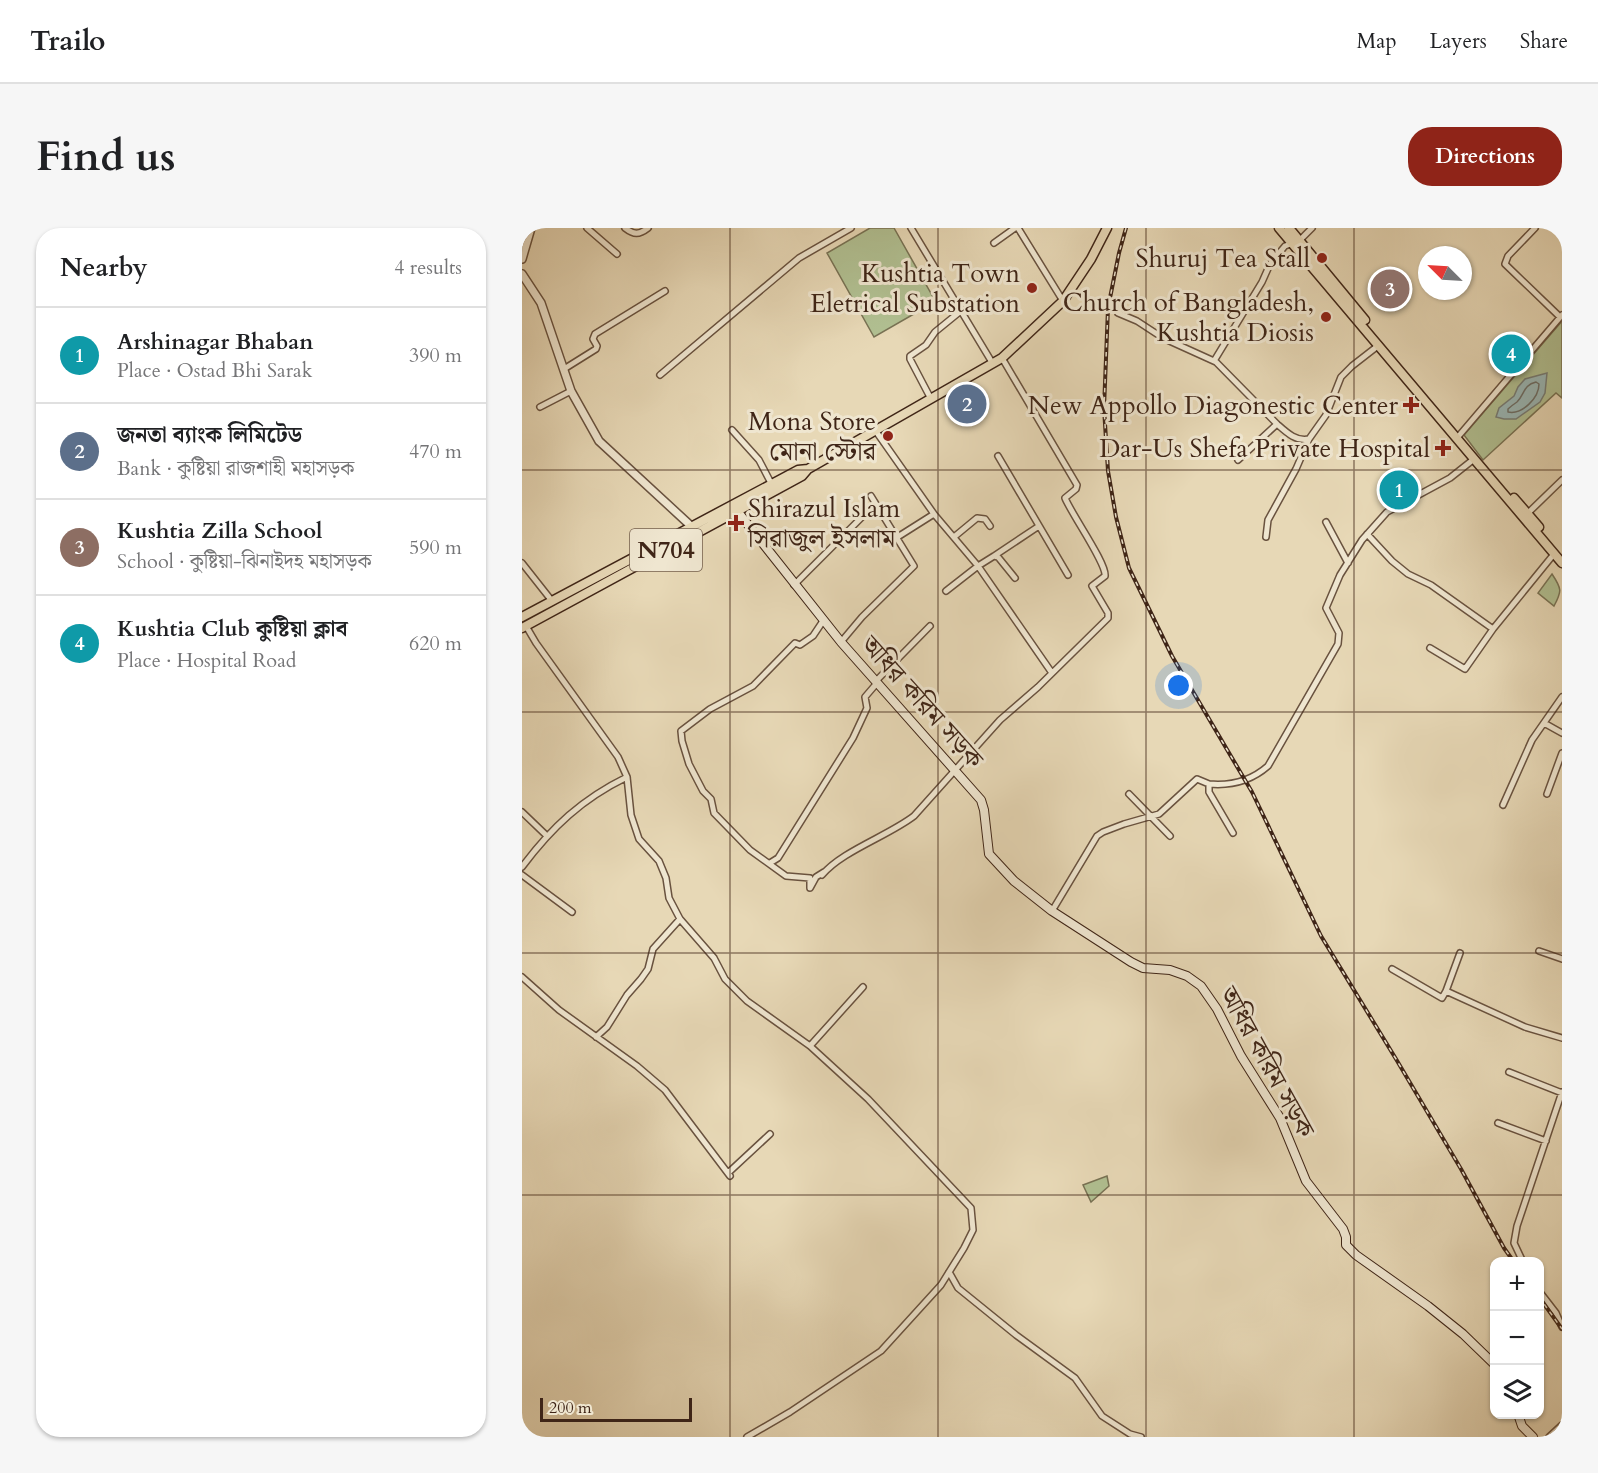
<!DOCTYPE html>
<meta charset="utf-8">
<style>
body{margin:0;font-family:Cardo,"Noto Serif Bengali",serif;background:#f6f6f6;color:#202124}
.controls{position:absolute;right:18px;bottom:18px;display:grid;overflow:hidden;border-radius:12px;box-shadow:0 2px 4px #0004}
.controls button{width:54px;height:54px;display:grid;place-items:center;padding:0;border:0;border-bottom:2px solid #e0e0e0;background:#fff;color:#202124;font:30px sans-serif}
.compass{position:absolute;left:896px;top:18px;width:54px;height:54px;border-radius:50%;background:#fff;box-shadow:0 2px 4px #0004;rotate:294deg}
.scale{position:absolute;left:18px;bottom:15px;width:152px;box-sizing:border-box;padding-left:6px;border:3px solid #3f2517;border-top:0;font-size:16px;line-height:21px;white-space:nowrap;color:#3f2517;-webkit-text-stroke:4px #efe6d0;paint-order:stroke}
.you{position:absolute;left:657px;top:458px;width:21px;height:21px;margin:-15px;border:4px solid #fff;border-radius:50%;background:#1a73e8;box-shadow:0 0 0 9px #1a73e833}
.badge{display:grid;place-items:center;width:39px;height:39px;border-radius:50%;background:#8f2418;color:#fff;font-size:20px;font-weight:700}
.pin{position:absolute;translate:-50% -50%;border:3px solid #fff;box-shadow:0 2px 6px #0006}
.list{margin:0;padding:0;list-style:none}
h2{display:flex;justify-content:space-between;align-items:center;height:78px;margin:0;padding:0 24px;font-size:26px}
h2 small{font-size:20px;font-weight:400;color:#757577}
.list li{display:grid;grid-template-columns:39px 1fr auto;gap:18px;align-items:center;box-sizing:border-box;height:96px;padding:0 24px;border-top:2px solid #e0e0e0}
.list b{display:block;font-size:22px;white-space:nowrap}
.list p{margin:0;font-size:20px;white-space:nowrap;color:#757577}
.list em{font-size:20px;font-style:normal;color:#757577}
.icon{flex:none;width:33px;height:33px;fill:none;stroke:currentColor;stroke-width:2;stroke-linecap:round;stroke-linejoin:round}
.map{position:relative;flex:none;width:1040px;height:1209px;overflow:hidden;border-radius:24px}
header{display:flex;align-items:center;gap:36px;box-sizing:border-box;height:84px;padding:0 30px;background:#fff;border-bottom:2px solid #e0e0e0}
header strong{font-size:28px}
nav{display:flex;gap:33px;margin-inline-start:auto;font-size:21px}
.intro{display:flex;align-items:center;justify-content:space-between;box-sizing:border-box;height:144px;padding:0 36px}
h1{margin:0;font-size:42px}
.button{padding:15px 27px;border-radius:24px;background:#8f2418;color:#fff;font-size:21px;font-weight:700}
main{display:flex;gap:36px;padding:0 36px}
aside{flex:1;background:#fff;border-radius:24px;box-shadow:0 2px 4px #0004}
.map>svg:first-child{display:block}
.green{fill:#b1c092;stroke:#787254;stroke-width:1.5}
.water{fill:#9ab8b7;stroke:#767d77;stroke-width:1.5}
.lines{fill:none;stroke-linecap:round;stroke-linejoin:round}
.shore{stroke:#6c6e67;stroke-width:1.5}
.minor-casing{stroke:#69523f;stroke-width:8}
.tertiary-casing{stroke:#69523f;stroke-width:10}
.secondary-casing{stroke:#3f2517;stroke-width:10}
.trunk-casing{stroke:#3f2517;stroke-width:11}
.minor{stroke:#efe6d0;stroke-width:5}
.tertiary{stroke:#efe6d0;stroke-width:7}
.secondary{stroke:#efe6d0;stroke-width:8}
.trunk{stroke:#e7d8b6;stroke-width:8}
.rail-casing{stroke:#3f2517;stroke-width:4}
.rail{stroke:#efe6d0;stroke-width:1.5;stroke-dasharray:4.5;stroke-linecap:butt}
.grid{fill:none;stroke:#3f2517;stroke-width:1.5;stroke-opacity:0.55}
.poi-dot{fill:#8f2418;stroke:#efe6d0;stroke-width:2}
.labels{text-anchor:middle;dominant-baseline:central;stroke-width:6;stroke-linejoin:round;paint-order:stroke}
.shield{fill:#efe6d0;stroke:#745f4e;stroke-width:1.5}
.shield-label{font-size:24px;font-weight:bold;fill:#3f2517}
.poi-label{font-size:26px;fill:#3f2517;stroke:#efe6d0;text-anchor:end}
.street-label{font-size:26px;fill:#3f2517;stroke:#efe6d0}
</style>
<header>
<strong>Trailo</strong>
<nav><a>Map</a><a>Layers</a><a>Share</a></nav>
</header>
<div class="intro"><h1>Find us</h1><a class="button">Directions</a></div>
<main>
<aside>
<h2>Nearby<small>4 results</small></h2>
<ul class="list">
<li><span class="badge" style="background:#0f9aa8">1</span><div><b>Arshinagar Bhaban</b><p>Place · Ostad Bhi Sarak</p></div><em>390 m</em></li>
<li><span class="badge" style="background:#5c6f8a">2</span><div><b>জনতা ব্যাংক লিমিটেড</b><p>Bank · কুষ্টিয়া রাজশাহী মহাসড়ক</p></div><em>470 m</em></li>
<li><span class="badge" style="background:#8d6e63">3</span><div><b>Kushtia Zilla School</b><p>School · কুষ্টিয়া-ঝিনাইদহ মহাসড়ক</p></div><em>590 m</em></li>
<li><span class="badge" style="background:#0f9aa8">4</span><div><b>Kushtia Club কুষ্টিয়া ক্লাব</b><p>Place · Hospital Road</p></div><em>620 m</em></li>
</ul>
</aside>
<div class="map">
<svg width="1040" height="1209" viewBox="0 0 1040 1209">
<rect width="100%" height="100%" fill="#e7d8b6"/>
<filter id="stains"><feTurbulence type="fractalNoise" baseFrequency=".00333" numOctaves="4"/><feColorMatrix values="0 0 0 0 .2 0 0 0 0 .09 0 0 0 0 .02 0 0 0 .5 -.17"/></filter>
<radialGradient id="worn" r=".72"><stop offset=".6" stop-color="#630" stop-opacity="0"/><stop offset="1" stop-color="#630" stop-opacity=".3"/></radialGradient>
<!-- green -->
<path class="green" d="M 348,0 L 372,0 L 411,69 L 411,75 L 352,109 L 305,25 Z
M 1040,93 L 1040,170 L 1034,165 L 961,232 L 942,207 Z
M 1030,346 C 1040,361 1040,363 1032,378 L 1016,365 Z
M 585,948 L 587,958 L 569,974 L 561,957 Z"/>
<!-- water -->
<path class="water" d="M 1025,145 L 1023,165 L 1018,174 L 994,191 L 982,191 L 974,189 L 977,180 L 992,168 L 996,159 L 1003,151 Z"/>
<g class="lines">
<!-- shore -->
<path class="shore" d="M 1014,154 L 1017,156 C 1017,170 1000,187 986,184 L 986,181 C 989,178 992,176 995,174 C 1003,166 1001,157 1014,154 Z"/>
<!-- minor casing -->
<g class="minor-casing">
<path id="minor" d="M 65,0 L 95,26
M 103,0 C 112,7 117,7 126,0
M 389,0 L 471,136
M 496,0 L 541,73
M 1013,0 L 986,28 L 983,36 L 1038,89
M 472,15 L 493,0
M 596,85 L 615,93 L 641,110 L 694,134 L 755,196 C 764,204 774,214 787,211 L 804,187 L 819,149 L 830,138 L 857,117
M 692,133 L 740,54 L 748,36 L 763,18 L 777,13 L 790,0
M 42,141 L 74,121 L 75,118 L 71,111 L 73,106 L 143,63
M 138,147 L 277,30 L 329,0
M 409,171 L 388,131 L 388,128 L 404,117 L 413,104 L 440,82
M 18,179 L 49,163
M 210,202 L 237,232 L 249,255
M 353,202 L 412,286 L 456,338 L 530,445
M 935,210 L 1040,87
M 476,228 L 546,347
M 716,232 L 755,196
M 1005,286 L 1040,252
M 804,294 L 826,335
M 845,306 L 870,333 L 886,346 L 909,357 L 971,401
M 432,309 L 455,290 L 463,291 L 468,298
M 744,309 L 746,292 L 774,241 L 787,211
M 374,310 L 412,286
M 472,328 L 517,298
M 0,335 L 30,373
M 272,357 L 341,288 L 355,278
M 424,363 L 456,338 L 472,328 L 476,329 L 493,350
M 301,393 L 291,408 L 278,417 L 273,415 L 231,458 L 188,481 L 159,503 L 160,513 L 167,536 L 181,563 L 189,571 L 192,585 L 228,622 L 264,648 L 288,650 L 288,660 L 294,649 L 302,644
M 4,398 L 14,415 L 96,529 L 105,549 L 109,587 L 117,611 L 137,633 L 144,650 L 147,670 L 158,691 L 192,730 L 203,751 L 225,773 L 288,818 L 346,871 L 449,980 L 451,1002 L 442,1020 L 419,1057 L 359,1123 L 268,1184 L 225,1209
M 319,414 L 340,389 L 392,338 L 349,268
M 908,420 L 943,441 L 971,401 L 1032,326
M 354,453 L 408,398
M 1022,495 L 1040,505
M 687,556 C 709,558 729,553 746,538 L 816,416 L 817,405 L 804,380 L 818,347 L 840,312 L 865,284 L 928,250 L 952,231
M 607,566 L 648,608
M 1025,566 L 1040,525
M 981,577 L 1010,512 L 1040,469
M 0,584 L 25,608
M 248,635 L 256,630 L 331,510 L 345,480 L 343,469 L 355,455
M 0,639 C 30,599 60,571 105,549
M 0,647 L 50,684
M 300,647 C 320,623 366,608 392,588 L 478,492 L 516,459 L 586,390 L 586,385 L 570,358 L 583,348 C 585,336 550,287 543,270 L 554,261 L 555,257 L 480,130
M 530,683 L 575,608 L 581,604 L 602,596 L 637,586 L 675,551 L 687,556 L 687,564 L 711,605
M 1017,723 L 1040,731
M 938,725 L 924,763 L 1003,799 L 1040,810
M 870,741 L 920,770 L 924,763
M 0,749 L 37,782 L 115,838 L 143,862 L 208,948
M 74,809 L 85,799 L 105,767 L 119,751 L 126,741 L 131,721 L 158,691
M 288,818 L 341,759
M 987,844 L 1040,865
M 976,895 L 1024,913
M 206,945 L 248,906
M 1001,1034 L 992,1015 L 995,998 L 1040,864
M 427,1044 L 436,1060 L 494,1107 L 553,1150 L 580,1188 L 608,1206 L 619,1209
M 1017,1063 L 1034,1085 L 1040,1099
M 1027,1209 L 1040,1197"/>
</g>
<!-- tertiary casing -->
<g class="tertiary-casing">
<path id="tertiary" d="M 0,31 L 9,0
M 0,46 L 19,75 L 49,163 L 77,213 L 169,298"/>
</g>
<!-- secondary casing -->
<g class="secondary-casing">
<path id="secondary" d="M 212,279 L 319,414 L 459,572 L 462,582 L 467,626 L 492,653 L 530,683 L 609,734 L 621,740 L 648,742 L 665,748 L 679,758 L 695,781 L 719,828 L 758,890 L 784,953 L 821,1001 L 824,1009 L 824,1017 L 834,1027 L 906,1078 L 941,1106 L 972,1136
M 996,1186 L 1000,1198 L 1011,1209"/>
</g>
<!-- trunk casing -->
<g class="trunk-casing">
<path id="trunk" d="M 757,0 L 1040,335
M 767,0 L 843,92
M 992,270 L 1017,299
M 0,389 L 276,242 L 286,241
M 0,400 L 280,248 L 286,241 L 480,130 L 541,73 L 569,31 L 585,0"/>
</g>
<!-- minor -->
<use href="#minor" class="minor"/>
<!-- tertiary -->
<use href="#tertiary" class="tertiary"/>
<!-- secondary -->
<use href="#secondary" class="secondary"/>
<!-- trunk -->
<use href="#trunk" class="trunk"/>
<!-- rail casing -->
<g class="rail-casing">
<path id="rail" d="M 604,0 L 597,25 L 586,80 L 582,180 L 586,243 L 594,289 L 607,340 L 650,428 L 730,564 L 799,708 L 874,831 L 939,941 L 982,1020 L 992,1034
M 1017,1069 L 1040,1101"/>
</g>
<!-- rail -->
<use href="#rail" class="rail"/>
</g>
<!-- grid -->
<path class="grid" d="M 208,0 L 208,1209M 416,0 L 416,1209M 624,0 L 624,1209M 832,0 L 832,1209M 0,242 L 1040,242M 0,484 L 1040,484M 0,725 L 1040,725M 0,967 L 1040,967"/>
<!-- markers -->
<g class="poi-dot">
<circle cx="800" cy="30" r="6"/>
<circle cx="510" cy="60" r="6"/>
<circle cx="804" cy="89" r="6"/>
<path d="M886 168h6v6h6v6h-6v6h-6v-6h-6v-6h6z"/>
<circle cx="366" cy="208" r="6"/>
<path d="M918 211h6v6h6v6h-6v6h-6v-6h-6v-6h6z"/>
<path d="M211 286h6v6h6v6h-6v6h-6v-6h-6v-6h6z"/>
</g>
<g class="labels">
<!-- shield labels -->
<rect class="shield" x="108" y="301" width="72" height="42" rx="4.5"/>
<g class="shield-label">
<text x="144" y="322">N704</text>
</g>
<!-- poi labels -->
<g class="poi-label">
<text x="788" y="30">Shuruj Tea Stall</text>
<text x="498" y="45">Kushtia Town<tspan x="498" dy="30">Eletrical Substation</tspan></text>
<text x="792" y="74">Church of Bangladesh,<tspan x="792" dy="30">Kushtia Diosis</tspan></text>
<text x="876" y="177">New Appollo Diagonestic Center</text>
<text x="354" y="193">Mona Store<tspan x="354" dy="30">মোনা স্টোর</tspan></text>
<text x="908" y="220">Dar-Us Shefa Private Hospital</text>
<text x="226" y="280" text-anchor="start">Shirazul Islam<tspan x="226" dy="30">সিরাজুল ইসলাম</tspan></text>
</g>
<!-- street labels -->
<g class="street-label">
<text transform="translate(400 474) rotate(48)">অধির করিম সড়ক</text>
<text transform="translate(745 834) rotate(61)">অধির করিম সড়ক</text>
</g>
</g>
<rect width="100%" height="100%" filter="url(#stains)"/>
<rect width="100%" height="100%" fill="url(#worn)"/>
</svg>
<div class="controls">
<button>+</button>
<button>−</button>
<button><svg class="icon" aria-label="layers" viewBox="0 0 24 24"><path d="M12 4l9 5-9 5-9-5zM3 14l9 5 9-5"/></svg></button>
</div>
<svg class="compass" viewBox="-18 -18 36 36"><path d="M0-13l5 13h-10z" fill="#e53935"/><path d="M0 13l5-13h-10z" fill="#757577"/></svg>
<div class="scale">200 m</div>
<div class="you"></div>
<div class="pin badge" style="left:877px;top:262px;background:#0f9aa8">1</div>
<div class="pin badge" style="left:445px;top:176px;background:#5c6f8a">2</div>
<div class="pin badge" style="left:868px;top:61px;background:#8d6e63">3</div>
<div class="pin badge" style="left:989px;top:126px;background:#0f9aa8">4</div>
</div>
</main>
